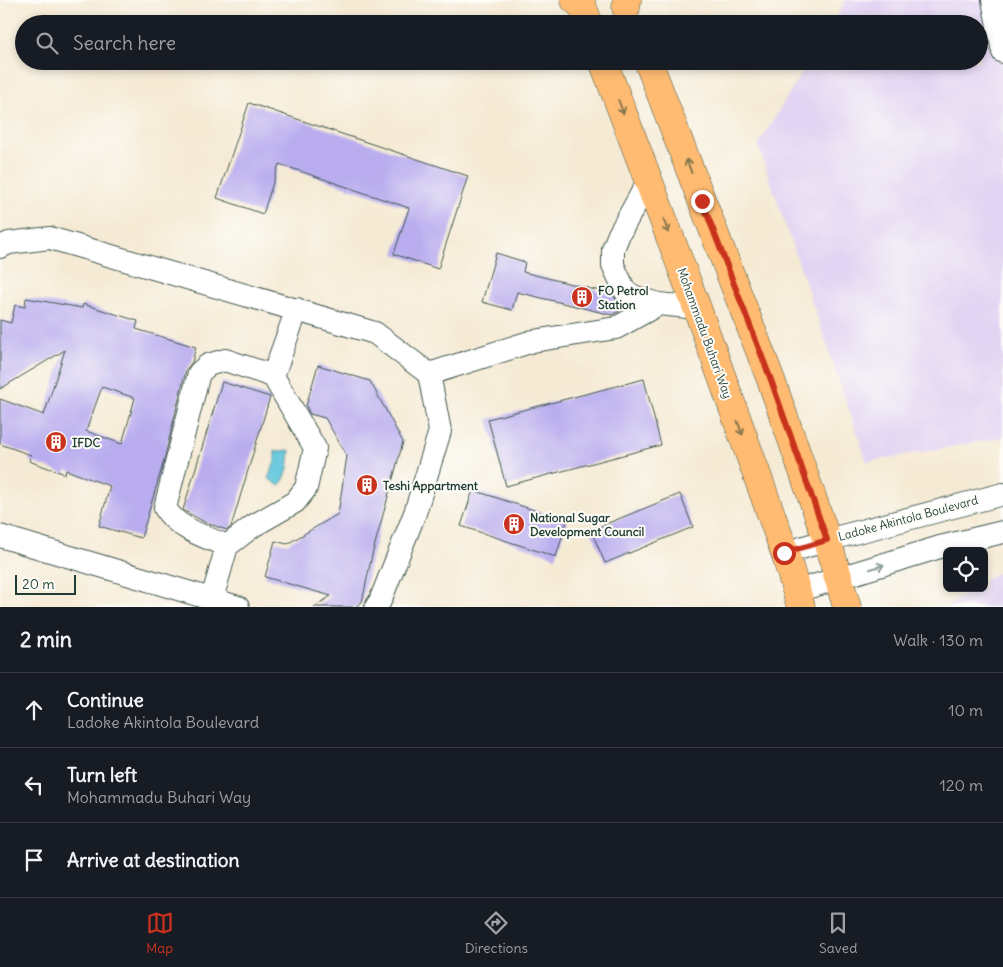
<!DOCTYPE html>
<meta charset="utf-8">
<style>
body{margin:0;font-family:Delius,sans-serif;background:#242831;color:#f1f3f6}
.controls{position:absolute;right:15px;bottom:15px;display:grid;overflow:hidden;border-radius:8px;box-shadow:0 2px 8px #0003}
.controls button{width:45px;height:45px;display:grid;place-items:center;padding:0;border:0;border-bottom:1px solid #363941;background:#171b24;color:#f1f3f6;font:25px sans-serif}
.scale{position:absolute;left:15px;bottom:12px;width:61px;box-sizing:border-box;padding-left:5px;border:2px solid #1f3d34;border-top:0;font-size:14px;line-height:18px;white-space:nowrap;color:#1f3d34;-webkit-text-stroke:4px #fdfcf7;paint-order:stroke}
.stop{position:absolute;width:15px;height:15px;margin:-11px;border:4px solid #c8321e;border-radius:50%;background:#fff}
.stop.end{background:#c8321e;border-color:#fff;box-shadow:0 1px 5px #0008}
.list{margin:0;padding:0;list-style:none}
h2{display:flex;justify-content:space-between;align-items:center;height:65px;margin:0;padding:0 20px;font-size:21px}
h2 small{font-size:16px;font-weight:400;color:#9ea1a6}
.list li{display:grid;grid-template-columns:32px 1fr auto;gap:15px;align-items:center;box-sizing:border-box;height:75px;padding:0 20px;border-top:1px solid #363941}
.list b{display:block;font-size:19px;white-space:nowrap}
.list p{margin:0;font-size:16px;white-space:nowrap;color:#9ea1a6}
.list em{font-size:16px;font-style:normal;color:#9ea1a6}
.icon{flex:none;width:28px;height:28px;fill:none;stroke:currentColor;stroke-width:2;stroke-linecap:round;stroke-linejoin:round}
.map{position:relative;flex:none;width:1003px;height:607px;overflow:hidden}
.search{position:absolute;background:#171b24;box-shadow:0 2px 8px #0003;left:15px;right:15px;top:15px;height:55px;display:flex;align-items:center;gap:12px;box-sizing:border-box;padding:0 18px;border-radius:28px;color:#9ea1a6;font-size:19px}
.sheet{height:290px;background:#171b24}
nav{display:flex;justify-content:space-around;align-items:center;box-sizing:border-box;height:70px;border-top:1px solid #363941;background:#171b24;font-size:14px;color:#9ea1a6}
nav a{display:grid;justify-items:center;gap:2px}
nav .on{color:#c8321e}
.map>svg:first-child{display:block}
.built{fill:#e2d4f3}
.water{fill:#5ec5db;stroke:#3e8188}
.building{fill:#baadef;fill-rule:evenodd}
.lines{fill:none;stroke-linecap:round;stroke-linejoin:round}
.minor-casing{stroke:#3f574c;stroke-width:24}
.major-casing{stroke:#3f574c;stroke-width:29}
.highway-casing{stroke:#3f574c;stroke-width:29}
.minor{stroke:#fff;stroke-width:22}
.major{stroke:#ffbb71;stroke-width:28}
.highway{stroke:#ffbb71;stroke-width:28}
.oneway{stroke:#84764f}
.oneway2{stroke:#8f9e9a}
.route{stroke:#c8321e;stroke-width:6}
.labels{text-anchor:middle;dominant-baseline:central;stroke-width:4;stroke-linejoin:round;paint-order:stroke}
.poi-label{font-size:12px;font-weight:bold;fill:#1f3d34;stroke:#fdfcf7;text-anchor:start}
.street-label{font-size:12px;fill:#1f3d34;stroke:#fdfcf7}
</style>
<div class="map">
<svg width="1003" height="607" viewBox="0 0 1003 607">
<rect width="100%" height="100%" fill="#fdfcf7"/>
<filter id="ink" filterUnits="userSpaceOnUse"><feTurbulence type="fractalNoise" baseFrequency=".02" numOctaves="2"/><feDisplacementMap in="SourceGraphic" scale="10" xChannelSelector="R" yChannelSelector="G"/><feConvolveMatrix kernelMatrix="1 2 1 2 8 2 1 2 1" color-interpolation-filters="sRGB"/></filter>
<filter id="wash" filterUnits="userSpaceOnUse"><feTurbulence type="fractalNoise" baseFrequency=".0096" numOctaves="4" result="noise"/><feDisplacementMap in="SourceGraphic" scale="20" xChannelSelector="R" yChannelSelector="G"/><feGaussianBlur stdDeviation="1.12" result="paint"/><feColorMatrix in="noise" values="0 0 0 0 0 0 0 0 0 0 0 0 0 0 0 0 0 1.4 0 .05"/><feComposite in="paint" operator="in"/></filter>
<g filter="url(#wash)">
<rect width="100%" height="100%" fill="#f5ead4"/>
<!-- built -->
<path class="built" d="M 846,0 L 1003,0 L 1003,437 L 867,462 L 758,145 L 809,61 L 979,61 L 979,24 L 832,24 Z
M 1003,572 L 1003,607 L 947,607 L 973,588 L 984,588 L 984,580 L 992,575 Z"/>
<!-- water -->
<path class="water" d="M 290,450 C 289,464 289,475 279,486 L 268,478 L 275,462 L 275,451 Z"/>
<g id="blocks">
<!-- building -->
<path class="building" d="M 249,103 L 468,176 L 438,269 L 394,254 L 409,208 L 279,164 L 263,214 L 217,198 Z
M 496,253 L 525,262 L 523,272 L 612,294 L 618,302 L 624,306 L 623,309 L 612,315 L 517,292 L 512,310 L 482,302 Z
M 26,298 L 82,308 L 83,304 L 138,321 L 136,329 L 196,347 L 192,362 L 186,370 L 163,464 L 141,538 L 99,526 L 110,486 L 66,470 L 65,474 L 29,461 L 31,455 L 0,444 L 0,399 L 44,415 L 65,350 L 0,389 L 0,320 L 11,323 L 15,305 L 25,307 ZM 102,387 L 135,398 L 122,444 L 86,431 Z
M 318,365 L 370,381 L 403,442 L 372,555 L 362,602 L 355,607 L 314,607 L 331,596 L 265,577 L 275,541 L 287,544 L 338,514 L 347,456 L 325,418 L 310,414 L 306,406 Z
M 644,379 L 661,445 L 506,486 L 488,419 Z
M 222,382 L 270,397 L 231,527 L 227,530 L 206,523 L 183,510 Z
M 473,490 L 567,521 L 556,557 L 461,526 Z
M 680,494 L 693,527 L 605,563 L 591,530 Z"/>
</g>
</g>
<g filter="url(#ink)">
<use href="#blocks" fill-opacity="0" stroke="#3f574c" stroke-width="1"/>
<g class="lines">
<!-- minor casing -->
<g class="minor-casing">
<path id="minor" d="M 993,0 L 1003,52
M 649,180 L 619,234 L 613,249 L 613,265 L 625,291 L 635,297 L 659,304 L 697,308
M 0,247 L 9,243 L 50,238 L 375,333 L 429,374 L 440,431 L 415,513 L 380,601 L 376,607
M 429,374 L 533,341 L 616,328 L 659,304
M 273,376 L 297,309
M 0,536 L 238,607
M 785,553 L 827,540 L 1003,494
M 797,591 L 940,547 L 1003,532
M 212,599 L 227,546 L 253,526 L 295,502 L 306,488 L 315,448 L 273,376 L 225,360 L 208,365 L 199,373 L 165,508 C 177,529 206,537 227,546"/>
</g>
<!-- major casing -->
<g class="major-casing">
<path id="major" d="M 580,0 L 589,24
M 603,61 L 697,308 L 785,553 L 801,607
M 648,61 L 771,380 L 827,540 L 847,607"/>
</g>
<!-- highway casing -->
<g class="highway-casing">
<path id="highway" d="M 575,0 L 581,4
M 626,8 L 627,0"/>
</g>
<!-- minor -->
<use href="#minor" class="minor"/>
<!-- major -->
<use href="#major" class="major"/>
<!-- highway -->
<use href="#highway" class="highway"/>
</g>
<!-- one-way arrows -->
<defs><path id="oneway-shaft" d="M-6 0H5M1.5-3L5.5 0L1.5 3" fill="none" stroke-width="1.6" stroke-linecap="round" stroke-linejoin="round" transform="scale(1.25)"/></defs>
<g class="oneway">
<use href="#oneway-shaft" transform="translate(621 107) rotate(69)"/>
<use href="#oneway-shaft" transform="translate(689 166) rotate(-110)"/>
<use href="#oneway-shaft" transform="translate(666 226) rotate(69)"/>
<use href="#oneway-shaft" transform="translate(740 428) rotate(70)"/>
</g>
<use class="oneway2" href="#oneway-shaft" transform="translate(877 567) rotate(-17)"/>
</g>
<g class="lines" filter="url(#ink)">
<!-- route -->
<path class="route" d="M 702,201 L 771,380 L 827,540 L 784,553"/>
</g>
<!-- icons -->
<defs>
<g id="building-disc" transform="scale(1.125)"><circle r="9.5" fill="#c8321e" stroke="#fdfcf7"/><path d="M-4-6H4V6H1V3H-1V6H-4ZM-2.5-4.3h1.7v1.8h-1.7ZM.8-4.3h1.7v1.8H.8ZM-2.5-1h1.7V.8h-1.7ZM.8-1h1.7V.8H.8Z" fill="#fff"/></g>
</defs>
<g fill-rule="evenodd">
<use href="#building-disc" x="582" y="297"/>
<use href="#building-disc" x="56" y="442"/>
<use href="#building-disc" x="367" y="485"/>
<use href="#building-disc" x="514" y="524"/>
</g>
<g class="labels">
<!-- poi labels -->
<g class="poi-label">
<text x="598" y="290">FO Petrol<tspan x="598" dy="14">Station</tspan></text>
<text x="72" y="442">IFDC</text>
<text x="383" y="485">Teshi Appartment</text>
<text x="530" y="517">National Sugar<tspan x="530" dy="14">Development Council</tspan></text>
</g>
<!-- street labels -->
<g class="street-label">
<text transform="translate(705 333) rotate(70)">Mohammadu Buhari Way</text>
<text transform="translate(908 518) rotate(-15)">Ladoke Akintola Boulevard</text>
</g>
</g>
</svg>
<div class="controls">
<button><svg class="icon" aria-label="locate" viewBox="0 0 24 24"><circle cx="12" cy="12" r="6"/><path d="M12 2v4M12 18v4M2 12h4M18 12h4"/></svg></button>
</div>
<div class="scale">20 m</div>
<div class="stop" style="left:784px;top:553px"></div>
<div class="stop end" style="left:702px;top:201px"></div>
<div class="search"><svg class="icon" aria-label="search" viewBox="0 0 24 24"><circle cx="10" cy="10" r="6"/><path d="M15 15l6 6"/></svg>Search here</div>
</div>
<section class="sheet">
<h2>2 min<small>Walk · 130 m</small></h2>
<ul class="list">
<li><svg class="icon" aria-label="ahead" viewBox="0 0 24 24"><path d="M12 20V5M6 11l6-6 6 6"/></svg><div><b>Continue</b><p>Ladoke Akintola Boulevard</p></div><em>10 m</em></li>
<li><svg class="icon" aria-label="left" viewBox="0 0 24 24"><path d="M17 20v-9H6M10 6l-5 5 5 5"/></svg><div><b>Turn left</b><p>Mohammadu Buhari Way</p></div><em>120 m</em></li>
<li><svg class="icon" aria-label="arrive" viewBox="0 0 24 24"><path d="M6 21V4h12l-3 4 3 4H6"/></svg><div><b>Arrive at destination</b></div></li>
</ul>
</section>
<nav>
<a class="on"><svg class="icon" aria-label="map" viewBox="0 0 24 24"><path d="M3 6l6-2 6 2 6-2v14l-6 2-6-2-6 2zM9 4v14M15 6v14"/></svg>Map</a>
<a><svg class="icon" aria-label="directions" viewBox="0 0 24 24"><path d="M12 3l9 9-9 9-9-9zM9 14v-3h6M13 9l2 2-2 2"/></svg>Directions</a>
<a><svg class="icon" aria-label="saved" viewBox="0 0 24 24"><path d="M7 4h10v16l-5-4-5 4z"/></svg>Saved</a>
</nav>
